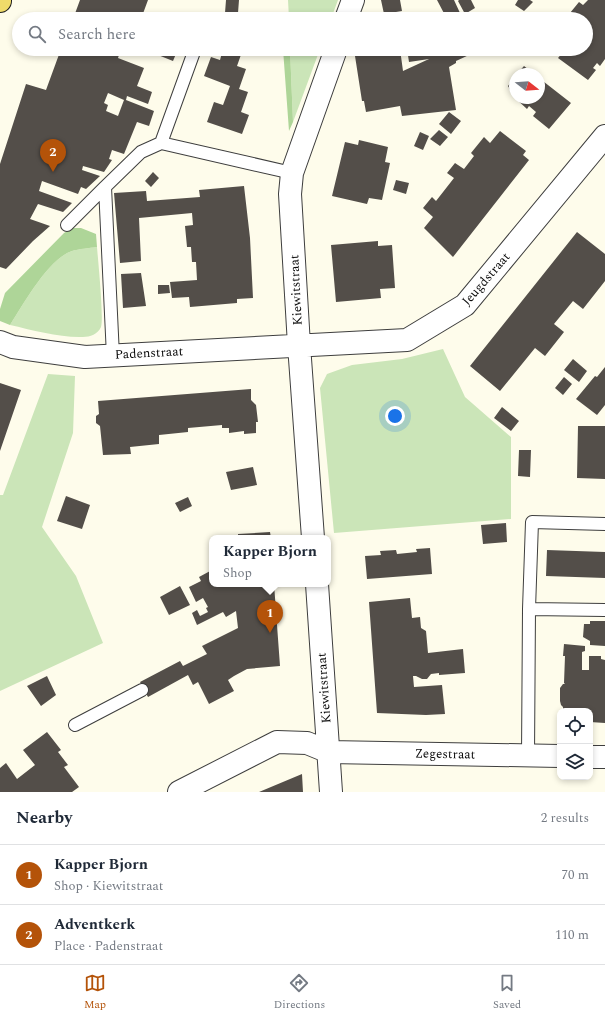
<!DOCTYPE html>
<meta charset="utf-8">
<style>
body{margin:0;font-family:Spectral,serif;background:#f2f2f3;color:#1f2937}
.controls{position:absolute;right:12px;bottom:12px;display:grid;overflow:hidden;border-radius:8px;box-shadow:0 2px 6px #0003}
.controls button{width:36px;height:36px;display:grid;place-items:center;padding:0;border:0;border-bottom:1px solid #e0e1e3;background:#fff;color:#1f2937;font:20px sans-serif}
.compass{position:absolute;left:509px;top:68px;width:36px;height:36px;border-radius:50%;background:#fff;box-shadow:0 2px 6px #0003;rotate:107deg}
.you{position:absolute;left:395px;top:416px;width:14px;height:14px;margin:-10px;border:3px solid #fff;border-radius:50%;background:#1a73e8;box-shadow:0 0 0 6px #1a73e833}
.badge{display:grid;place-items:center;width:26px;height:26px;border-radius:50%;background:#b45309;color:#fff;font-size:13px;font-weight:700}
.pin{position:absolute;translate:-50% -33px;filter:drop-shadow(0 1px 2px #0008)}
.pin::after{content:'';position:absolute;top:21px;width:14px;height:12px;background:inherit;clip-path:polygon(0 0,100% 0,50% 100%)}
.popup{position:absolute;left:209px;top:535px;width:122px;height:52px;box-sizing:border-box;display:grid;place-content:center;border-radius:8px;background:#fff;filter:drop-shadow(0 1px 3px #0005);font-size:13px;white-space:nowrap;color:#747a83}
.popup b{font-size:15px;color:#1f2937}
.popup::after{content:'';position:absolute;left:50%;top:100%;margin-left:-8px;border:8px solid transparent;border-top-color:#fff}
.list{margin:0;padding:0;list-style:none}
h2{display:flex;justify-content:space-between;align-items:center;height:52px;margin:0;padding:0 16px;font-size:17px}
h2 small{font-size:13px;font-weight:400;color:#747a83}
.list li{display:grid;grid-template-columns:26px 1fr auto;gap:12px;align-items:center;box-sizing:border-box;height:60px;padding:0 16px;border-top:1px solid #e0e1e3}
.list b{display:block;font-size:15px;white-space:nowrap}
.list p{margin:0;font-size:13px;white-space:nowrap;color:#747a83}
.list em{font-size:13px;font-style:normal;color:#747a83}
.icon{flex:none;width:22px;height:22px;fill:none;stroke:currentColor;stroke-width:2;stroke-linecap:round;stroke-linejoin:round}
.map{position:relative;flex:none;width:605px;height:792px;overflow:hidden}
.search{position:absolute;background:#fff;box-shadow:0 2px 6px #0003;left:12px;right:12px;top:12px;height:44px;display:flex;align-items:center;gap:10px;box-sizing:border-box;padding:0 14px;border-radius:22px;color:#747a83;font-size:15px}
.sheet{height:172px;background:#fff}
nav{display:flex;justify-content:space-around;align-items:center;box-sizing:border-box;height:56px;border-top:1px solid #e0e1e3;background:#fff;font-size:11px;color:#747a83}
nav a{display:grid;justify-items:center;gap:2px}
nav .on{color:#b45309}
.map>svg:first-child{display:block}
.green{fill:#cbe5b8}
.forest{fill:#aed598}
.building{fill:#534e49;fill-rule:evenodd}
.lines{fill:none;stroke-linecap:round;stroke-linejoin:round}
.service-casing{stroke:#3e3e3e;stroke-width:14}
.minor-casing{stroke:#3e3e3e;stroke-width:24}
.primary-casing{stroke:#1c1c1c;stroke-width:24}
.service{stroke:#fff;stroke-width:12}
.minor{stroke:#fff;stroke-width:22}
.primary{stroke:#efdb6a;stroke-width:22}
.labels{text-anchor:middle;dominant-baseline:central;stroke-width:4;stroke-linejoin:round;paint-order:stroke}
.street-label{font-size:13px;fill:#0b0b0b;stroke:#fff}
</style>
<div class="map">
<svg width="605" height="792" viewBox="0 0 605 792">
<rect width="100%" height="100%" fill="#fefceb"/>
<!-- green -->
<path class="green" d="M 288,0 L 338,0 L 331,19 L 289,19 Z
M 290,49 L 320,49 L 293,122 Z
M 97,247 C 98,260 104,318 101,327 C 98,334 90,337 83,337 C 61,338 32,330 10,325 C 23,305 48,259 72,251 C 79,249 89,248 97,247 Z
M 443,349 L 465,397 L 511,437 L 511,519 L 334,533 L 320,388 L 327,374 L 352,365 L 402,359 Z
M 48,374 L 75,376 L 73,433 L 42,527 L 76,576 L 103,643 L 0,691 L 0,495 L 3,495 Z"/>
<!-- forest -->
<path class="forest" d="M 283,49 L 290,49 L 293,122 L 289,131 Z
M 72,228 L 81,228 L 96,234 L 97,247 C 89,248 79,249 72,251 C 48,259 23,305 10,325 L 0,321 L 0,309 L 5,293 L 64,233 Z"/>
<!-- building -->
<path class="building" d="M 80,0 L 148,0 L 141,19 L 73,19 Z
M 226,0 L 239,0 L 238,13 L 225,13 Z
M 381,0 L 400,0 L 402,11 L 384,14 Z
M 437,0 L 454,0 L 460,13 L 447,19 Z
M 459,0 L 471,0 L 475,8 L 465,14 L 458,1 Z
M 518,0 L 530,0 L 533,2 L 524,11 L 515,5 Z
M 588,0 L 605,0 L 605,59 L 600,66 L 597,63 L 593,68 L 596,70 L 588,80 L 558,58 L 563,52 L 560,49 L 586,49 L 586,19 L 575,19 L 576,18 L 570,13 L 579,2 L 583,5 Z
M 61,49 L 121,49 L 118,58 L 144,68 L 137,86 L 152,92 L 148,104 L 127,96 L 126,100 L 154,111 L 149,126 L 137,122 L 124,154 L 112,150 L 109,159 L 112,160 L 104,172 L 83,166 L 82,170 L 100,176 L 86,189 L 81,187 L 78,194 L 42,181 L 39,191 L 72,203 L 63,212 L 38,204 L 30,219 L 50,226 L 33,241 L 6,269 L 0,267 L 0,164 L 26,84 L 46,90 ZM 108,93 L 124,100 L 118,116 L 106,111 L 108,105 L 104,103 Z
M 160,49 L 178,49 L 173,61 L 158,55 Z
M 223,49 L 243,49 L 237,66 L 246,69 L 239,89 L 248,92 L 241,112 L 249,115 L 242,134 L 207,122 L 214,102 L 223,105 L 230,86 L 204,76 L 211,57 L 220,60 Z
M 369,49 L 400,49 L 403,71 L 429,59 L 409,62 L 407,49 L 433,49 L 434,56 L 449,49 L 466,49 L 469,55 L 456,61 L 456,63 L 449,67 L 456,110 L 402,116 L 400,106 L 366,112 L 364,101 L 362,101 L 355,56 L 370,53 Z
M 524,66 L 534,74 L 517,74 Z
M 515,77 L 515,98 L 539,98 L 539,78 L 571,103 L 549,129 L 533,116 L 536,112 L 529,106 L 527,109 L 515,98 L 508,86 Z
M 449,112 L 461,121 L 451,134 L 439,124 Z
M 439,130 L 448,137 L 440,146 L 430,139 Z
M 500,131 L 526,151 L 523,155 L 529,160 L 453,257 L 424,228 L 433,217 L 423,208 L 432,197 L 436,201 L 454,178 L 447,173 L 455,163 L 464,169 L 474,156 L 471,153 L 484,137 L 490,143 Z
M 420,132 L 429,136 L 423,150 L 414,146 Z
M 359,140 L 388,147 L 385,162 L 390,163 L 382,200 L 369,198 L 367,204 L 332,196 L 345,142 L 358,145 Z
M 153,172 L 159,178 L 151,187 L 145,181 Z
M 396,180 L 409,183 L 406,194 L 393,190 Z
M 244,186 L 250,238 L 253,298 L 237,299 L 237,303 L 190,307 L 189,297 L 172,298 L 170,282 L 197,280 L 196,262 L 192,262 L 191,247 L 187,247 L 185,226 L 193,225 L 192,213 L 139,218 L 141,261 L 120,263 L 114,193 L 146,191 L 147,201 L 200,197 L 199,190 Z
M 577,232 L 605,254 L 605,281 L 583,309 L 573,301 L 554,324 L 564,332 L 545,356 L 535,348 L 500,391 L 470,366 Z
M 378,241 L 378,246 L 392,245 L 395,288 L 380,289 L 381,298 L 336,302 L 331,245 Z
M 141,273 L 146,306 L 123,308 L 121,274 Z
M 158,285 L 169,285 L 170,293 L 158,294 Z
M 573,359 L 587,371 L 579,382 L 564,370 Z
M 605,367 L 605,405 L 597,415 L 576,399 L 595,376 L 597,377 Z
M 564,377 L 572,384 L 563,395 L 555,388 Z
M 0,383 L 21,390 L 0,451 Z
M 251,389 L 251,400 L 256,405 L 258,422 L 256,422 L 256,433 L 244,434 L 244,431 L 229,433 L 229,428 L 222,428 L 222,425 L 188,428 L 188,432 L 159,435 L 159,444 L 130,447 L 131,454 L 103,455 L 100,426 L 96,423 L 96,416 L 99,414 L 98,401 Z
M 502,407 L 519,421 L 511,431 L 494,418 Z
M 578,426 L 605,426 L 605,479 L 577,478 Z
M 519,450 L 531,450 L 530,477 L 518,476 Z
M 253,467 L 257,485 L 231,490 L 226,472 Z
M 66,496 L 90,505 L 82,529 L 57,521 Z
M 188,497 L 192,506 L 180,512 L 175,503 Z
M 506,523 L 507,542 L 483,544 L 481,525 Z
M 270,532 L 271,538 L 238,538 L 238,534 Z
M 430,548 L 432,574 L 367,579 L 365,556 L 381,555 L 380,551 L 396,550 L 397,554 L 417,552 L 416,549 Z
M 547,550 L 605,552 L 605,578 L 546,576 Z
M 212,570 L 212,584 L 274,584 L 280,666 L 247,669 L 234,676 L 228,680 L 234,691 L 209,704 L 198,682 L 193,685 L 188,675 L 148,697 L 140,682 L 180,661 L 183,666 L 207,654 L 202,646 L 238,628 L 236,611 L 226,617 L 223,612 L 197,625 L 192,613 L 197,610 L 200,616 L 208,612 L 206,608 L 208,607 L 203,598 L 196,602 L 189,587 L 201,581 L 199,577 Z
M 180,586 L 190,605 L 169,615 L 160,597 Z
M 410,598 L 412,618 L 420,617 L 421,628 L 426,631 L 428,653 L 463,649 L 465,673 L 439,675 L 439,673 L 431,674 L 427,679 L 422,679 L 416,676 L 413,676 L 414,687 L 442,685 L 445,714 L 426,715 L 377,713 L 369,602 Z
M 590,621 L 605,621 L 605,646 L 590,645 L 590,641 L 583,637 L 584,624 L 590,624 Z
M 564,644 L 585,646 L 585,651 L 582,652 L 582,670 L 589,670 L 589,656 L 601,656 L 601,659 L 605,660 L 605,723 L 590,722 L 590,711 L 563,711 L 563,707 L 561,705 L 560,701 L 560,688 L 563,684 L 565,684 L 564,683 L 565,656 L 563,656 Z
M 47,676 L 56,695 L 41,706 L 27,686 Z
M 47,732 L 61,750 L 58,752 L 68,765 L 64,767 L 79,787 L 72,792 L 0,792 L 0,768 L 6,763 L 17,779 L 35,765 L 23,750 Z
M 302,774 L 303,792 L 259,792 Z"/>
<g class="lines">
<!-- service casing -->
<g class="service-casing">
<path id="service" d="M 161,143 L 195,49
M 67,225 L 105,187
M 113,356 L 105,187 L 141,152 L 161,143 L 292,173
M 529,609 L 605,610
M 75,725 L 142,690
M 528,755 L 529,609 L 532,522 L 605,524"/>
</g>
<!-- minor casing -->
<g class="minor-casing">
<path id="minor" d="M 346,19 L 353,0
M 0,342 L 13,347 L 85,357 L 407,340 L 465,305 L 605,136
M 313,538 L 299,345 L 290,194 L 292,173 L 336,49
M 317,584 L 331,792
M 590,757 L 605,757
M 179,792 L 277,742 L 307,743 L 329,752 L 560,756"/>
</g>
<!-- primary casing -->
<g class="primary-casing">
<path id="primary" d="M 0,1 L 0,0"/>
</g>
<!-- service -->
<use href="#service" class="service"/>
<!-- minor -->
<use href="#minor" class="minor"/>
<!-- primary -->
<use href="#primary" class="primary"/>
</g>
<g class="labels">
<!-- street labels -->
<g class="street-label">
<text transform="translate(486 279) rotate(-49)">Jeugdstraat</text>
<text transform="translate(296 290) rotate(-93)">Kiewitstraat</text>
<text transform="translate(149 353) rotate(-3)">Padenstraat</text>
<text transform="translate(324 688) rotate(-94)">Kiewitstraat</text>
<text transform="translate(445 754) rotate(1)">Zegestraat</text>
</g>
</g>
</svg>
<div class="controls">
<button><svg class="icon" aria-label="locate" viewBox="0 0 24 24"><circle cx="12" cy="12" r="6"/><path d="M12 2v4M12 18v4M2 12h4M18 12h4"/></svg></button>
<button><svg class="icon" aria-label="layers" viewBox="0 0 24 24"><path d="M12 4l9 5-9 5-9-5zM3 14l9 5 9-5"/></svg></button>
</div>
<svg class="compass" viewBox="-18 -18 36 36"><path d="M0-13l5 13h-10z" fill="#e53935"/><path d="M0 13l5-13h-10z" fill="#747a83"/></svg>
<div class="you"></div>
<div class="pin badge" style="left:270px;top:633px">1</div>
<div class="popup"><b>Kapper Bjorn</b>Shop</div>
<div class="pin badge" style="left:53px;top:172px">2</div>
<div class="search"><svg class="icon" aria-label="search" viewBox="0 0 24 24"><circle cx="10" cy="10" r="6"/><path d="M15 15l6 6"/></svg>Search here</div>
</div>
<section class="sheet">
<h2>Nearby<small>2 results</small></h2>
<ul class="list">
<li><span class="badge">1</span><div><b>Kapper Bjorn</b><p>Shop · Kiewitstraat</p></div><em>70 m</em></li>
<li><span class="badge">2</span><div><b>Adventkerk</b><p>Place · Padenstraat</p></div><em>110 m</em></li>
</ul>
</section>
<nav>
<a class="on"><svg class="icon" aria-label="map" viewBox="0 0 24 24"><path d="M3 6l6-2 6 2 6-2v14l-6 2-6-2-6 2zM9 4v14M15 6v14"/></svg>Map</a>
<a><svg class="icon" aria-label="directions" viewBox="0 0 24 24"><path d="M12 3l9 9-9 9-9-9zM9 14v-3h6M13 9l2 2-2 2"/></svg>Directions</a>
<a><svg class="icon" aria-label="saved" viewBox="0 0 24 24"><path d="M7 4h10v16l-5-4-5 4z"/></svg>Saved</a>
</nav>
